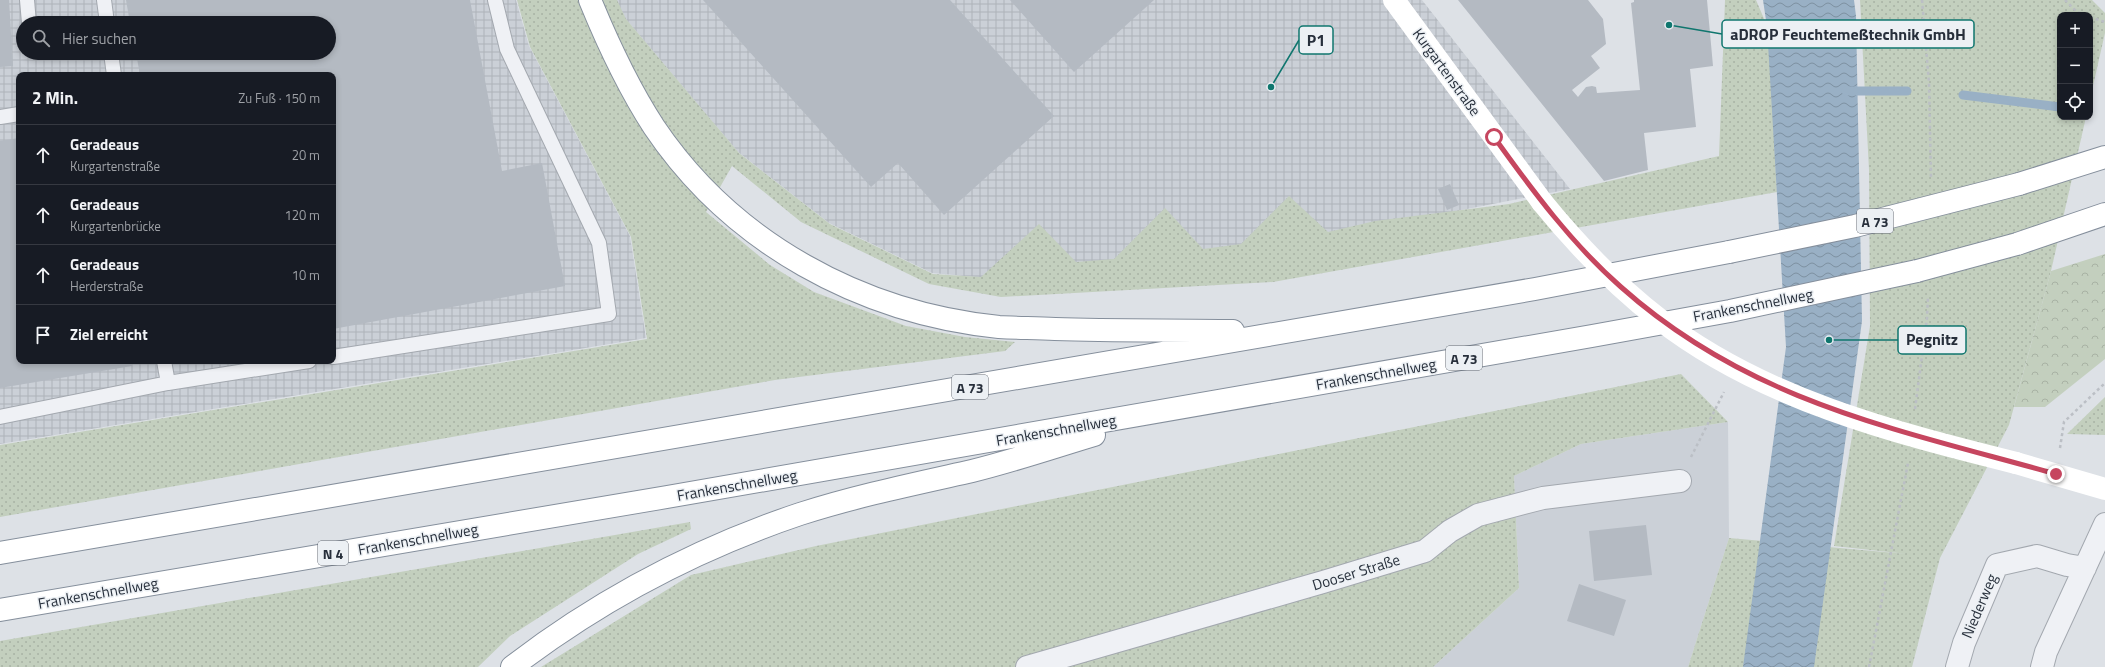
<!DOCTYPE html>
<html lang="de">
<meta charset="utf-8">
<style>
body{margin:0;font-family:"Titillium Web",sans-serif;background:#242831;color:#f1f3f6}
.controls{position:absolute;right:12px;top:12px;display:grid;overflow:hidden;border-radius:8px;box-shadow:0 2px 6px #0003}
.controls button{width:36px;height:36px;display:grid;place-items:center;padding:0;border:0;border-bottom:1px solid #363941;background:#171b24;color:#f1f3f6;font:20px sans-serif}
.stop{position:absolute;width:12px;height:12px;margin:-9px;border:3px solid #c6465f;border-radius:50%;background:#fff}
.stop.end{background:#c6465f;border-color:#fff;box-shadow:0 1px 4px #0008}
.list{margin:0;padding:0;list-style:none}
h2{display:flex;justify-content:space-between;align-items:center;height:52px;margin:0;padding:0 16px;font-size:17px}
h2 small{font-size:13px;font-weight:400;color:#9ea1a6}
.list li{display:grid;grid-template-columns:26px 1fr auto;gap:12px;align-items:center;box-sizing:border-box;height:60px;padding:0 16px;border-top:1px solid #363941}
.list b{display:block;font-size:15px;white-space:nowrap}
.list p{margin:0;font-size:13px;white-space:nowrap;color:#9ea1a6}
.list em{font-size:13px;font-style:normal;color:#9ea1a6}
.icon{flex:none;width:22px;height:22px;fill:none;stroke:currentColor;stroke-width:2;stroke-linecap:round;stroke-linejoin:round}
.map{position:relative;flex:none;width:2105px;height:667px;overflow:hidden}
.search{position:absolute;background:#171b24;box-shadow:0 2px 6px #0003;left:16px;top:16px;width:320px;height:44px;display:flex;align-items:center;gap:10px;box-sizing:border-box;padding:0 14px;border-radius:22px;color:#9ea1a6;font-size:15px}
.panel{position:absolute;background:#171b24;box-shadow:0 2px 6px #0003;left:16px;top:72px;width:320px;height:292px;border-radius:8px}
.map>svg:first-child{display:block}
.built{fill:#cbd0d7}
.industrial{fill:url(#industrial-grid);fill-rule:evenodd}
.grass{fill:url(#grass-dots)}
.forest{fill:url(#forest-crowns)}
.water{fill:url(#water-waves)}
.lines{fill:none;stroke-linecap:round;stroke-linejoin:round}
.stream{stroke:#99b0c5;stroke-width:9}
.building{fill:#b4bac2}
.lane-casing{stroke:#a3a8af;stroke-width:16}
.street-casing{stroke:#a3a8af;stroke-width:24}
.highway-casing{stroke:#858f9c;stroke-width:24}
.path{stroke:#bbbfc5;stroke-width:2.5;stroke-dasharray:3 3;stroke-linecap:butt}
.lane{stroke:#eff1f5;stroke-width:14}
.street{stroke:#eff1f5;stroke-width:22}
.secondary{stroke:#fff;stroke-width:22}
.highway{stroke:#fff;stroke-width:22}
.highway-bridge-casing{stroke:#858f9c;stroke-width:24;stroke-linecap:butt}
.secondary-bridge{stroke:#fff;stroke-width:22}
.highway-bridge{stroke:#fff;stroke-width:22}
.route{stroke:#c6465f;stroke-width:5}
.labels{text-anchor:middle;dominant-baseline:central;stroke-width:3;stroke-linejoin:round;paint-order:stroke}
.shield{fill:#ecf0f4;stroke:#626972;stroke-width:1}
.shield-label{font-size:14px;font-weight:bold;fill:#272f3b}
.street-label{font-size:15px;fill:#272f3b;stroke:#ecf0f4}
.leader{fill:none;stroke:#0f766e;stroke-width:1.5}
.callout-dot{fill:#0f766e;stroke:#ecf0f4;stroke-width:1.5}
.callout{fill:#ecf0f4;stroke:#0f766e;stroke-width:1.5}
.callout-label{font-size:16px;text-anchor:middle;font-weight:bold;fill:#272f3b}
</style>
<div class="map">
<svg width="2105" height="667" viewBox="0 0 2105 667">
<defs>
<pattern id="industrial-grid" width="8" height="8" patternUnits="userSpaceOnUse"><rect width="8" height="8" fill="#cbd0d7"/><path d="M0 4h8M4 0v8" fill="none" stroke="#aeb3b9"/></pattern>
<pattern id="grass-dots" width="8" height="8" patternUnits="userSpaceOnUse"><rect width="8" height="8" fill="#c3cfbe"/><path d="M2 2h.1M6 6h.1" fill="none" stroke="#a8b2a4" stroke-width="1.8" stroke-linecap="round"/></pattern>
<pattern id="forest-crowns" width="20" height="18" patternUnits="userSpaceOnUse"><rect width="20" height="18" fill="#c3cfbe"/><path d="M2 6a3 3 0 1 1 6 0M12 15a3 3 0 1 1 6 0" fill="none" stroke="#a8b2a4"/></pattern>
<pattern id="water-waves" width="16" height="10" patternUnits="userSpaceOnUse"><rect width="16" height="10" fill="#99b0c5"/><path d="M0 5q4-4 8 0t8 0" fill="none" stroke="#7d90a1"/></pattern>
</defs>
<rect width="100%" height="100%" fill="#dde1e6"/>
<!-- built -->
<path class="built" d="M 1728,422 L 1729,538 L 1688,667 L 1433,667 L 1519,588 L 1514,476 L 1581,444 Z"/>
<!-- industrial -->
<path class="industrial" d="M 0,0 L 516,0 L 529,46 L 630,236 L 646,338 L 0,444 ZM 23,23 L 329,23 L 329,53 L 23,53 ZM 19,75 L 333,75 L 333,361 L 19,361 Z
M 616,0 L 1422,0 L 1570,189 L 1073,286 L 932,273 L 829,223 L 738,152 L 625,18 Z"/>
<!-- grass -->
<path class="grass" d="M 517,0 L 617,0 L 626,19 L 739,153 L 830,224 L 933,274 L 981,277 L 1039,224 L 1076,262 L 1114,259 L 1165,208 L 1203,249 L 1241,244 L 1289,196 L 1328,232 L 1375,221 L 1509,204 L 1719,156 L 1725,0 L 1756,0 L 1768,28 L 1777,192 L 1273,282 L 1001,297 L 929,284 L 801,222 L 732,166 L 706,212 L 770,265 L 814,292 L 906,326 L 965,337 L 1015,342 L 1005,351 L 775,380 L 0,517 L 0,445 L 647,339 L 631,237 L 530,47 Z
M 1860,0 L 2092,0 L 2105,13 L 2105,33 L 2090,99 L 2090,15 L 2060,15 L 2060,117 L 2086,117 L 2051,271 L 2009,425 L 1940,558 L 1912,667 L 1688,667 L 1729,538 L 1907,554 L 1834,546 L 1870,326 L 1869,170 Z
M 1681,374 L 1728,422 L 1581,444 L 1514,476 L 1519,588 L 1433,667 L 541,667 L 691,575 L 816,546 Z
M 2105,397 L 2105,435 L 2067,434 Z
M 690,522 L 691,529 L 638,554 L 510,636 L 478,667 L 0,667 L 0,641 Z"/>
<!-- forest -->
<path class="forest" d="M 2105,254 L 2105,359 L 2045,407 L 2014,407 L 2051,271 Z"/>
<!-- water -->
<path class="water" d="M 1763,0 L 1854,0 L 1856,16 L 1862,321 L 1814,667 L 1743,667 L 1786,347 L 1767,27 Z"/>
<g class="lines">
<!-- stream -->
<path class="stream" d="M 1846,91 L 1907,91
M 1963,95 L 2060,107"/>
</g>
<!-- building -->
<path class="building" d="M 0,0 L 9,0 L 13,66 L 0,67 Z
M 126,0 L 470,0 L 502,171 L 542,163 L 565,286 L 333,329 L 333,75 L 140,75 L 136,53 L 329,53 L 329,23 L 130,23 Z
M 703,0 L 950,0 L 1054,116 L 944,215 L 898,163 L 871,187 Z
M 1010,0 L 1154,0 L 1074,72 Z
M 1458,0 L 1588,0 L 1603,19 L 1606,44 L 1591,56 L 1600,68 L 1572,90 L 1578,97 L 1586,87 L 1592,86 L 1596,87 L 1597,93 L 1640,90 L 1631,3 L 1634,2 L 1634,0 L 1707,0 L 1713,66 L 1690,69 L 1696,127 L 1644,133 L 1648,170 L 1604,181 Z
M 19,138 L 19,361 L 131,361 L 132,366 L 0,388 L 0,141 Z
M 1450,184 L 1459,205 L 1447,210 L 1438,189 Z
M 1646,525 L 1652,575 L 1594,581 L 1589,531 Z
M 1579,584 L 1626,600 L 1614,636 L 1567,621 Z"/>
<g class="lines">
<!-- lane casing -->
<g class="lane-casing">
<path id="lane" d="M 27,0 L 29,23
M 104,0 L 107,23
M 111,53 L 114,75
M 0,117 L 19,114
M 333,357 L 609,314 L 599,243 L 507,49 L 495,0
M 164,361 L 168,383 L 309,361
M 0,417 L 168,383"/>
</g>
<!-- street casing -->
<g class="street-casing">
<path id="street" d="M 1027,667 L 1323,582 L 1425,551 L 1450,531 L 1478,515 L 1543,498 L 1680,481
M 1957,667 L 1964,643 L 1997,565 L 2037,556 L 2067,565 L 2085,568
M 2042,667 L 2046,652 L 2105,524"/>
</g>
<!-- highway casing -->
<g class="highway-casing">
<path id="highway" d="M 590,0 C 608,44 628,87 654,127 C 732,243 861,313 999,327 C 1017,328 1036,328 1055,329 C 1114,331 1173,330 1233,331
M 2019,184 L 2105,157
M 2017,244 L 2105,214
M 0,553 L 1535,289 L 1729,252
M 0,610 L 667,497 L 1592,336 L 1730,311 L 1917,271
M 512,667 C 598,601 696,549 800,514 C 856,496 914,484 972,471 C 1013,461 1054,447 1094,435"/>
</g>
<!-- path -->
<path class="path" d="M 1922,0 L 1929,83 L 1931,179
M 2065,0 L 2077,12 L 2086,15
M 2090,17 L 2105,22
M 1915,409 L 1927,318 L 1928,296
M 2060,448 L 2064,422 L 2105,383
M 1691,457 L 1724,392
M 1869,667 L 1908,463"/>
<!-- lane -->
<use href="#lane" class="lane"/>
<!-- street -->
<use href="#street" class="street"/>
<!-- secondary -->
<path class="secondary" d="M 1394,0 L 1542,202
M 2016,463 L 2105,489"/>
<!-- highway -->
<use href="#highway" class="highway"/>
<!-- highway-bridge casing -->
<g class="highway-bridge-casing">
<path id="highway-bridge" d="M 1729,252 L 1855,226 L 2019,184
M 1917,271 L 2017,244"/>
</g>
<!-- secondary-bridge -->
<path class="secondary-bridge" d="M 1542,202 C 1577,245 1615,285 1659,319 C 1762,399 1892,432 2016,463"/>
<!-- highway-bridge -->
<use href="#highway-bridge" class="highway-bridge"/>
</g>
<g class="lines">
<!-- route -->
<path class="route" d="M 1494,137 C 1532,190 1572,244 1621,287 C 1750,402 1896,429 2056,474"/>
</g>
<g class="labels">
<!-- shield labels -->
<g class="shield">
<rect x="1857" y="209" width="36" height="24" rx="3"/>
<rect x="1446" y="346" width="36" height="24" rx="3"/>
<rect x="952" y="375" width="36" height="24" rx="3"/>
<rect x="318" y="541" width="30" height="24" rx="3"/>
</g>
<g class="shield-label">
<text x="1875" y="221">A 73</text>
<text x="1464" y="358">A 73</text>
<text x="970" y="387">A 73</text>
<text x="333" y="553">N 4</text>
</g>
<!-- street labels -->
<g class="street-label">
<text transform="translate(1447 72) rotate(54)">Kurgartenstraße</text>
<text transform="translate(1753 305) rotate(-11)">Frankenschnellweg</text>
<text transform="translate(1376 374) rotate(-10)">Frankenschnellweg</text>
<text transform="translate(1056 430) rotate(-10)">Frankenschnellweg</text>
<text transform="translate(737 485) rotate(-10)">Frankenschnellweg</text>
<text transform="translate(418 539) rotate(-10)">Frankenschnellweg</text>
<text transform="translate(1356 572) rotate(-17)">Dooser Straße</text>
<text transform="translate(98 593) rotate(-10)">Frankenschnellweg</text>
<text transform="translate(1979 606) rotate(-67)">Niederweg</text>
</g>
</g>
<!-- callouts -->
<path class="leader" d="M1669 25L1722 34M1271 87L1299 40M1829 340L1898 340"/>
<g class="callout-dot">
<circle cx="1669" cy="25" r="4"/>
<circle cx="1271" cy="87" r="4"/>
<circle cx="1829" cy="340" r="4"/>
</g>
<g class="callout">
<rect x="1722" y="20" width="252" height="28" rx="4"/>
<rect x="1299" y="26" width="34" height="28" rx="4"/>
<rect x="1898" y="326" width="68" height="28" rx="4"/>
</g>
<g class="callout-label">
<text x="1848" y="40">aDROP Feuchtemeßtechnik GmbH</text>
<text x="1316" y="46">P1</text>
<text x="1932" y="345">Pegnitz</text>
</g>
</svg>
<div class="controls">
<button>+</button>
<button>−</button>
<button><svg class="icon" aria-label="locate" viewBox="0 0 24 24"><circle cx="12" cy="12" r="6"/><path d="M12 2v4M12 18v4M2 12h4M18 12h4"/></svg></button>
</div>
<div class="stop" style="left:1494px;top:137px"></div>
<div class="stop end" style="left:2056px;top:474px"></div>
<div class="search"><svg class="icon" aria-label="search" viewBox="0 0 24 24"><circle cx="10" cy="10" r="6"/><path d="M15 15l6 6"/></svg>Hier suchen</div>
<section class="panel">
<h2>2 Min.<small>Zu Fuß · 150 m</small></h2>
<ul class="list">
<li><svg class="icon" aria-label="ahead" viewBox="0 0 24 24"><path d="M12 20V5M6 11l6-6 6 6"/></svg><div><b>Geradeaus</b><p>Kurgartenstraße</p></div><em>20 m</em></li>
<li><svg class="icon" aria-label="ahead" viewBox="0 0 24 24"><path d="M12 20V5M6 11l6-6 6 6"/></svg><div><b>Geradeaus</b><p>Kurgartenbrücke</p></div><em>120 m</em></li>
<li><svg class="icon" aria-label="ahead" viewBox="0 0 24 24"><path d="M12 20V5M6 11l6-6 6 6"/></svg><div><b>Geradeaus</b><p>Herderstraße</p></div><em>10 m</em></li>
<li><svg class="icon" aria-label="arrive" viewBox="0 0 24 24"><path d="M6 21V4h12l-3 4 3 4H6"/></svg><div><b>Ziel erreicht</b></div></li>
</ul>
</section>
</div>
